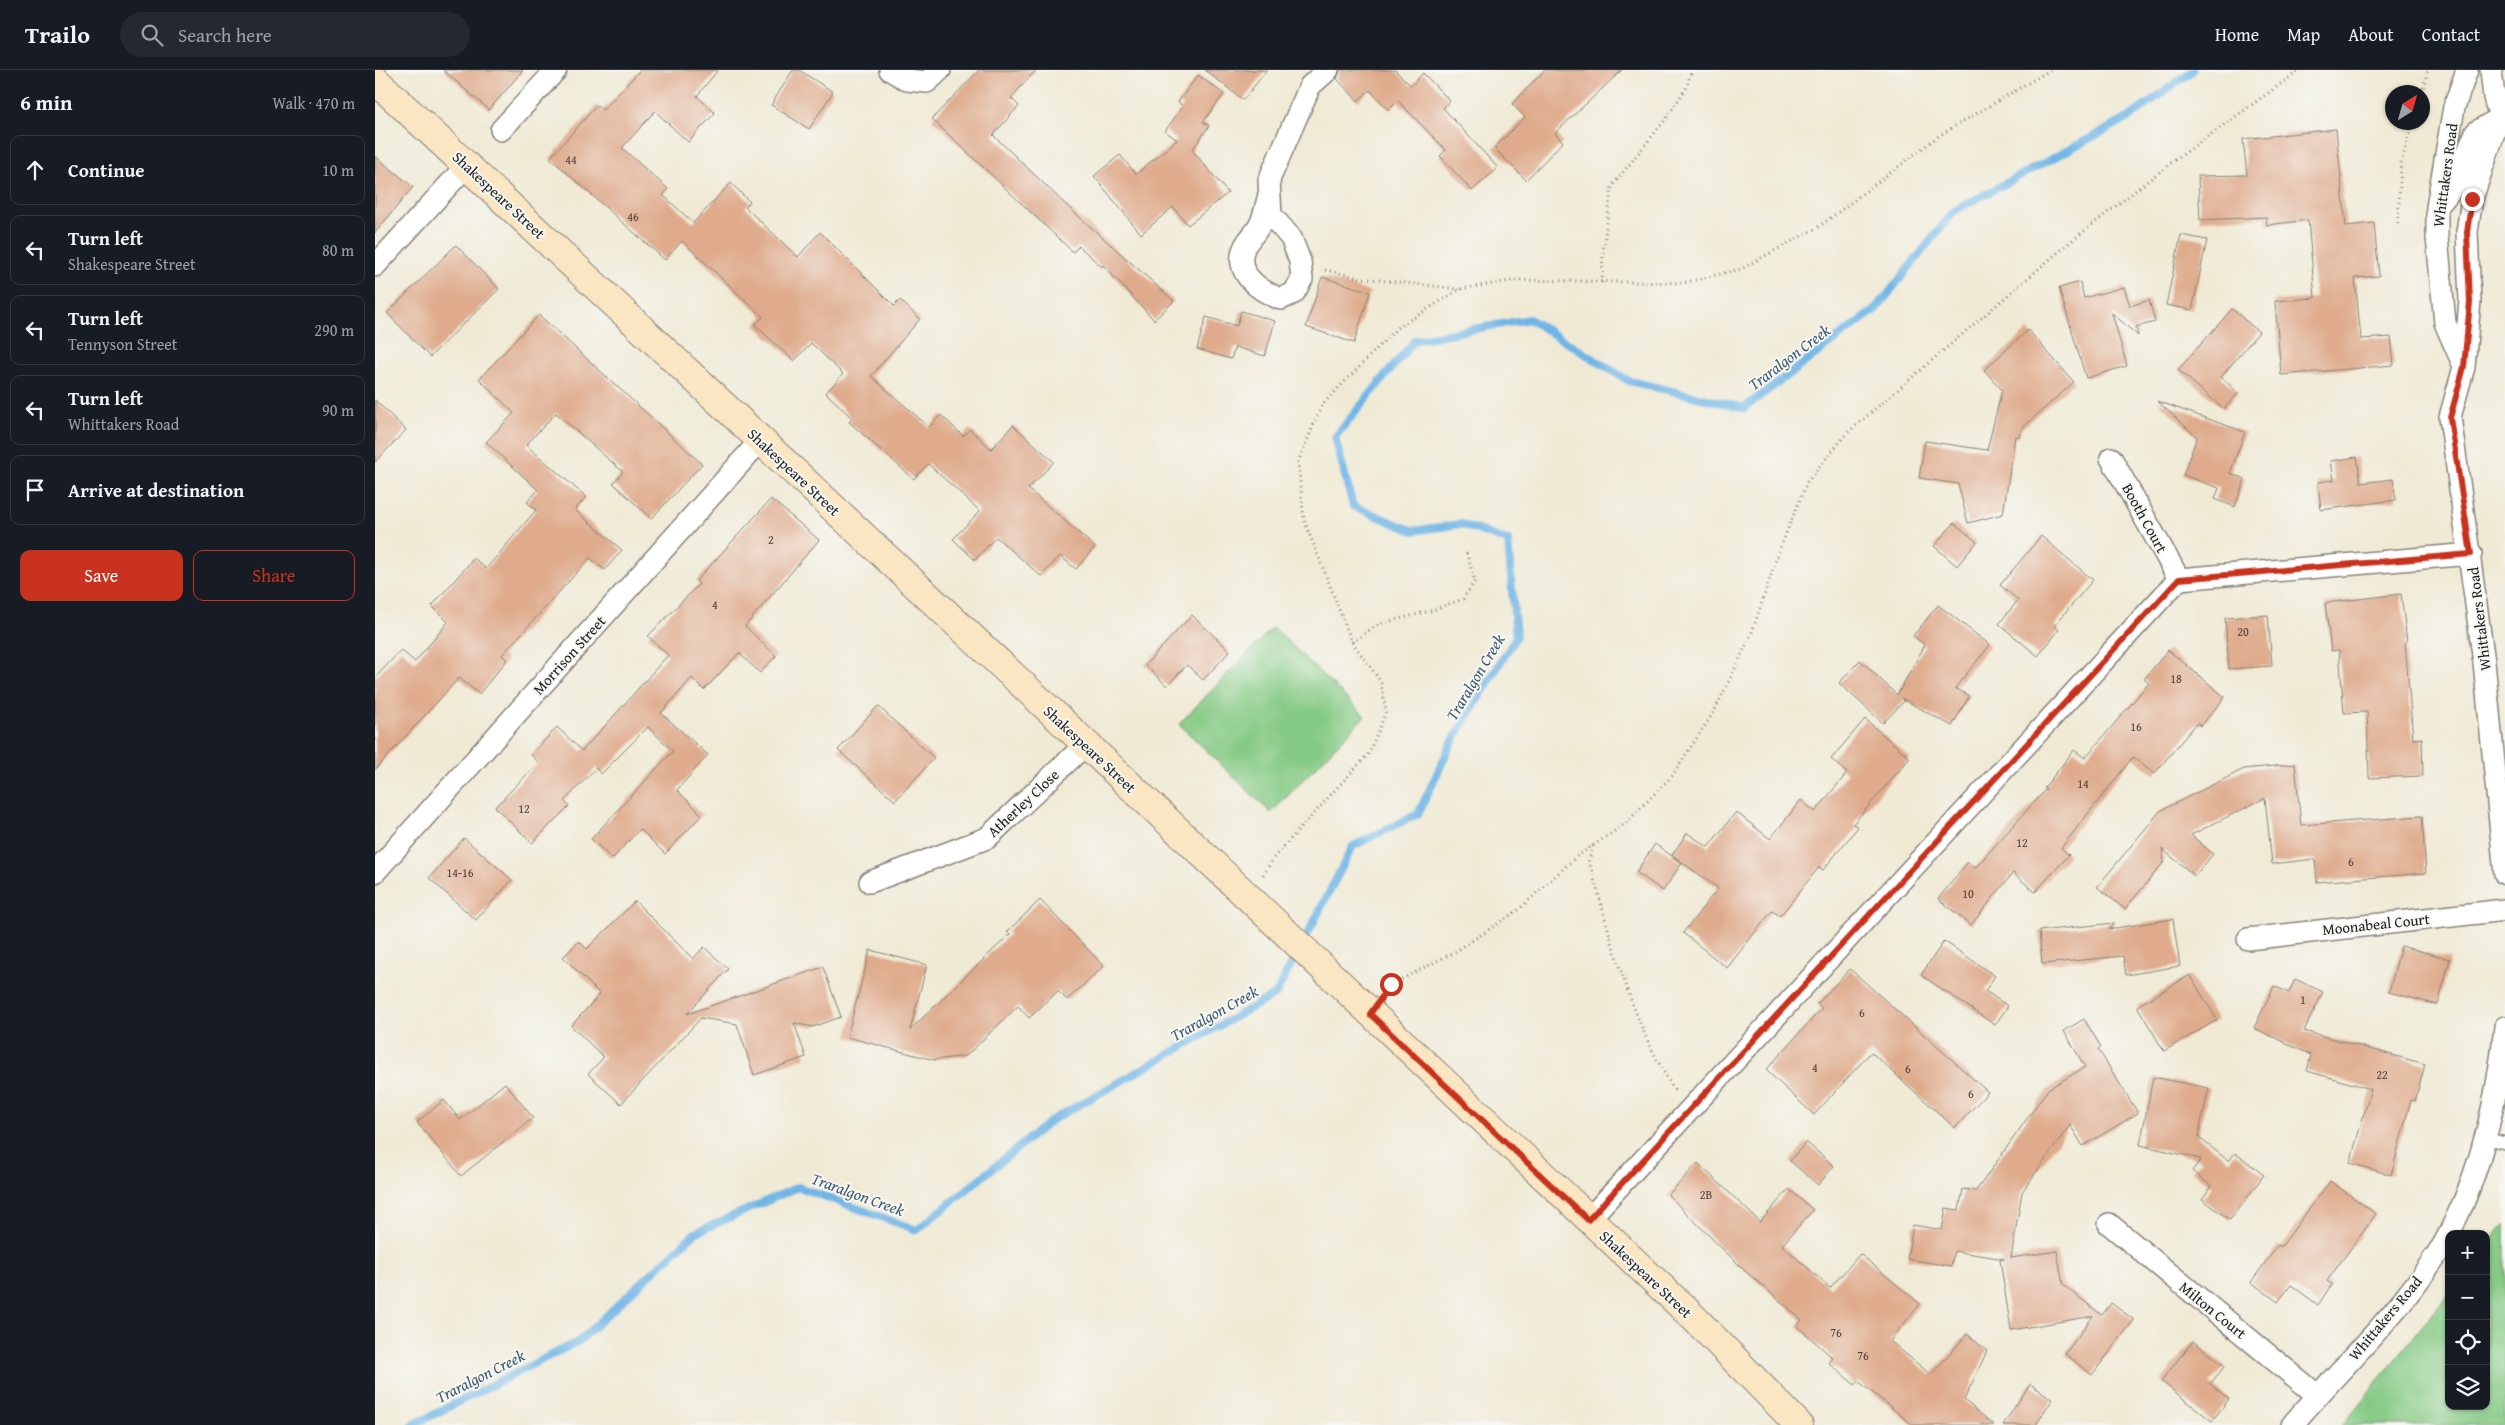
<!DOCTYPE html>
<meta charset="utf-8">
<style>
body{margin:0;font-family:"Gentium Book Plus",serif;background:#242831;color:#f1f3f6}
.controls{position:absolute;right:15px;bottom:15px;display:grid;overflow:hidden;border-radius:10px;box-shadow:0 1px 4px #0004}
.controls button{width:45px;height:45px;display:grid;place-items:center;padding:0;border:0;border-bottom:1px solid #363941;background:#171b24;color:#f1f3f6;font:25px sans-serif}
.compass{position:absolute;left:2010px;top:15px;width:45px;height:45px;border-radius:50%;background:#171b24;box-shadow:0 1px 4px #0004;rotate:37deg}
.stop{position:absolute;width:15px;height:15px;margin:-11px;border:4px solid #c8321e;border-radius:50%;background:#fff}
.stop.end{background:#c8321e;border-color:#fff;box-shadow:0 1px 5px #0008}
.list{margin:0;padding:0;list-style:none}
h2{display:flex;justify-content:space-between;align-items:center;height:65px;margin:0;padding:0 20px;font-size:21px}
h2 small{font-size:16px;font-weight:400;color:#9ea1a6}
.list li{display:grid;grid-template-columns:32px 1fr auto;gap:15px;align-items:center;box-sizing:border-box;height:70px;margin:0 10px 10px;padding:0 10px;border:1px solid #363941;border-radius:10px}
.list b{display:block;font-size:19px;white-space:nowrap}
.list p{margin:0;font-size:16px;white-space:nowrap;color:#9ea1a6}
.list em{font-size:16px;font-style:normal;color:#9ea1a6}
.actions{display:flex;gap:10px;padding:15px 20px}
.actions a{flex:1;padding:11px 0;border:1px solid #c8321e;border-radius:10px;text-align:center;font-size:18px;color:#c8321e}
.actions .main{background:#c8321e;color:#fff}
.icon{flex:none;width:28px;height:28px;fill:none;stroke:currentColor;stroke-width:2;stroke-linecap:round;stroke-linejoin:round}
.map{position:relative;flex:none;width:2130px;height:1355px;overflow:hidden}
header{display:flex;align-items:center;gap:30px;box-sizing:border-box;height:70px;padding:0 25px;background:#171b24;border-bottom:1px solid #363941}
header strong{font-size:24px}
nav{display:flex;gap:28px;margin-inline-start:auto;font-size:18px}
.search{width:350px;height:45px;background:#242831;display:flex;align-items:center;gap:12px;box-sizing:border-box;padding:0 18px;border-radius:28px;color:#9ea1a6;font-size:19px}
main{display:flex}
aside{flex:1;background:#171b24}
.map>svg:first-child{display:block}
.green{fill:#85ca84;stroke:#507350}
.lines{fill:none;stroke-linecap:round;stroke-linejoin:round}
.stream{stroke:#6fb5e6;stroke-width:8}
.building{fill:#dfab8c}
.service-casing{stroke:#868378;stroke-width:14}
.minor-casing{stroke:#868378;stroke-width:24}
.secondary-casing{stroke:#868378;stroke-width:30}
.path{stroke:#868378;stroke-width:3;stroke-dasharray:1 4;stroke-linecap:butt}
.service{stroke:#fff;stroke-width:11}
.minor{stroke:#fff;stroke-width:21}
.secondary{stroke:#fbe6c4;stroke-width:28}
.route{stroke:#c8321e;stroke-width:6}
.labels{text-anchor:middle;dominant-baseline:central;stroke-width:4;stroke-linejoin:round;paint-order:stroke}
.number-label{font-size:12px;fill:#4d4038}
.street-label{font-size:15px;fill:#1c1c1c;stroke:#f6f6f2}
.water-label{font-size:16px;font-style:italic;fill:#3d596d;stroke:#f6f6f2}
</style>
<header>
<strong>Trailo</strong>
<div class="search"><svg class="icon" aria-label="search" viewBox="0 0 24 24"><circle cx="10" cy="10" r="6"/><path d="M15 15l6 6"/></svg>Search here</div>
<nav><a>Home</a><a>Map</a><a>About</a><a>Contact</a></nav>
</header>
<main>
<aside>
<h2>6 min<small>Walk · 470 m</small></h2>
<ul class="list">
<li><svg class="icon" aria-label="ahead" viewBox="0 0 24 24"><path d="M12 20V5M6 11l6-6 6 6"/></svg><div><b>Continue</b></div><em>10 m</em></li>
<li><svg class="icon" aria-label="left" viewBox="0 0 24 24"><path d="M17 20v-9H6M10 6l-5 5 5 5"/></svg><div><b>Turn left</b><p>Shakespeare Street</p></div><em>80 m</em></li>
<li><svg class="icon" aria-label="left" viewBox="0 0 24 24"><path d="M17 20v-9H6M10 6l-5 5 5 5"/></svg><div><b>Turn left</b><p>Tennyson Street</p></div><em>290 m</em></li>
<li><svg class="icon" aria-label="left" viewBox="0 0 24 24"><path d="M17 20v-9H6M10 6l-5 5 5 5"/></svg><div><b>Turn left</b><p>Whittakers Road</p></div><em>90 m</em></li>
<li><svg class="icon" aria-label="arrive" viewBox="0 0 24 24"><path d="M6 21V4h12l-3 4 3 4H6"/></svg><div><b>Arrive at destination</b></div></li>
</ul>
<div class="actions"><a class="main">Save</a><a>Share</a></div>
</aside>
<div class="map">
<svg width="2130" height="1355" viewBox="0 0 2130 1355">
<rect width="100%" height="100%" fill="#f6f6f2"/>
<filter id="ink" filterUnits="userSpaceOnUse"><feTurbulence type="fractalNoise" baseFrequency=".02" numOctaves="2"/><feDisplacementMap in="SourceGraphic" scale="10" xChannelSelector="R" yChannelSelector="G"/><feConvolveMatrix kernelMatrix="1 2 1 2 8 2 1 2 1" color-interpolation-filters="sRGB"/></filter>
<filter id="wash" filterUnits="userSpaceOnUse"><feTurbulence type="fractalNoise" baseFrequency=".0096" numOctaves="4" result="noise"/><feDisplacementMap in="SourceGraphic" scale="20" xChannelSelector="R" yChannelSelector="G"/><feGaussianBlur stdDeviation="1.12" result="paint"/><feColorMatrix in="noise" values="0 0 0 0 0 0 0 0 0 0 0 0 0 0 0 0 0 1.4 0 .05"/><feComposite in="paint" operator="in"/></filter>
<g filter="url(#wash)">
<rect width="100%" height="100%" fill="#f0ead5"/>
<!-- green -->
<path class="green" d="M 898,557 L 990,646 L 896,743 L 804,654 Z
M 2130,1154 L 2130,1355 L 1967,1355 L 2074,1223 L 2074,1336 L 2111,1336 L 2111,1177 Z"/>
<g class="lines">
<!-- stream -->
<path class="stream" d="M 929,871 L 978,776 L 1043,744 L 1076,674 L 1141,567 L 1133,471 L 1086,454 L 1038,461 L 978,436 L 960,367 L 1040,270 L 1154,249 L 1254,311 L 1369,338 L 1501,239 L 1579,141 L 1755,47 L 1818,0
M 38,1355 L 204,1271 L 320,1163 L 423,1117 L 542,1160 L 677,1050 L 901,924 L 923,881"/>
</g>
<g id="blocks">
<!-- building -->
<path class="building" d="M 68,0 L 148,0 L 114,40 Z
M 265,0 L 343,0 L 322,26 L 340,43 L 313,72 L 280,41 L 247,78 L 293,119 L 288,125 L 318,153 L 356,113 L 375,132 L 370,137 L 423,187 L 445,162 L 519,236 L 525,230 L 545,249 L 496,306 L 554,357 L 566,345 L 588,366 L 595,359 L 616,379 L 638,355 L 679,392 L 653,419 L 720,477 L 701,499 L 685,486 L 666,506 L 621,467 L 600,490 L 578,469 L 605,441 L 553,394 L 539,409 L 474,352 L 477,348 L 451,323 L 468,304 L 436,273 L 419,291 L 380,255 L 388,247 L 307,171 L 290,190 L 175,88 L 222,35 L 228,40 Z
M 418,0 L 424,0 L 458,22 L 434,59 L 396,35 Z
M 604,0 L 661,0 L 636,28 L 644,36 L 618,65 L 691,135 L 799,231 L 779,250 L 728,195 L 727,197 L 704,176 L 698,182 L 557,49 Z
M 830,0 L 892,0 L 868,30 Z
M 965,0 L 1020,0 L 1036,16 L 1048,3 L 1075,31 L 1068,38 L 1123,98 L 1097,121 L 1065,86 L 1071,80 L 1023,31 L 1014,40 L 995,20 L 983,31 L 962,9 Z
M 1170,0 L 1247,0 L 1180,63 L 1188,72 L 1151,110 L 1119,78 L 1150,47 L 1137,34 Z
M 823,5 L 849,24 L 828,52 L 834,56 L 817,80 L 853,123 L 813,155 L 798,137 L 766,164 L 719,106 L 745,85 L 761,104 L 802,70 L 790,61 L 808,36 L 803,32 Z
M 1961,59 L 1971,156 L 1999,153 L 2004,206 L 1980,208 L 1986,269 L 2016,267 L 2019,295 L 1906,305 L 1900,231 L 1940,228 L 1933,150 L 1892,155 L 1891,147 L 1825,150 L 1823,106 L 1872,105 L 1868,69 Z
M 0,86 L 38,117 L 0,163 Z
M 1806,165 L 1832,170 L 1817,240 L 1791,235 Z
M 81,175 L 124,219 L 55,287 L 12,243 Z
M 947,207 L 995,222 L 979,273 L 931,257 Z
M 1705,212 L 1709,228 L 1749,217 L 1755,236 L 1774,230 L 1780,252 L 1761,257 L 1763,266 L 1737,243 L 1752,296 L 1711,308 L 1684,218 Z
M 1857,239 L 1884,262 L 1846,307 L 1863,323 L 1849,339 L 1803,300 Z
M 866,241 L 900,251 L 890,286 L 860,277 L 856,289 L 822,279 L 831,247 L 862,256 Z
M 164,245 L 327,394 L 276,449 L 238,413 L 248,402 L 181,343 L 151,375 L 211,427 L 200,440 L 247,480 L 230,500 L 215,488 L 127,585 L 132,590 L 104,624 L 84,608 L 0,700 L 0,608 L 26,580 L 40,592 L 73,552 L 57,536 L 99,488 L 111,499 L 161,440 L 152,432 L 163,420 L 111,372 L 139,343 L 104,309 Z
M 1653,260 L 1699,312 L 1646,359 L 1644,367 L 1640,366 L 1628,444 L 1593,453 L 1583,414 L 1544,408 L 1550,371 L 1612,380 L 1627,320 L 1609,300 Z
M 0,330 L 31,360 L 0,392 Z
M 1782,331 L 1870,362 L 1855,403 L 1870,409 L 1860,437 L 1840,429 L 1844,418 L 1808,405 L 1822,367 Z
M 1982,387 L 1986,413 L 2018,409 L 2021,430 L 1946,440 L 1943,412 L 1959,410 L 1956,391 Z
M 396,429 L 444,470 L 370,556 L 401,586 L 385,603 L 364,583 L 329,620 L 317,608 L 286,643 L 333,685 L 302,720 L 327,745 L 290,784 L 265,759 L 237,789 L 216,769 L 298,681 L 273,657 L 226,704 L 221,698 L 189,731 L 194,736 L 157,773 L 120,737 L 164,692 L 156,685 L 182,657 L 207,681 L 238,647 L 293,585 L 273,566 L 324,514 L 321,511 Z
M 1579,453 L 1602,472 L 1582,496 L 1559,476 Z
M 1666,466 L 1718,510 L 1679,556 L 1684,560 L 1663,586 L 1624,554 L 1643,530 L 1625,515 Z
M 2026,524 L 2032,572 L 2030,572 L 2038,669 L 2047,668 L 2048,706 L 1994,708 L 1992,642 L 1969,643 L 1964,580 L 1956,581 L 1950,533 Z
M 1563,535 L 1615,575 L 1580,618 L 1594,626 L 1577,656 L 1526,628 L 1529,631 L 1508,653 L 1464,613 L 1485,590 L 1522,625 L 1550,575 L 1538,566 Z
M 817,545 L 855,581 L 828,610 L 812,595 L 792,616 L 770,595 Z
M 1893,545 L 1897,596 L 1854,599 L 1850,548 Z
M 1793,580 L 1850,627 L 1826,656 L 1822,653 L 1779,704 L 1758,687 L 1686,778 L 1694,785 L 1660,822 L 1638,803 L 1596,855 L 1563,829 L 1593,792 L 1600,798 L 1671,719 L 1669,718 L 1699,680 L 1710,688 L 1774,613 L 1769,609 Z
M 503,636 L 559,688 L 520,731 L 463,680 Z
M 1490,649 L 1535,688 L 1478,754 L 1483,757 L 1448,800 L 1444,797 L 1405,846 L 1397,841 L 1352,898 L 1308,863 L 1343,818 L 1297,785 L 1312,763 L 1333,777 L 1361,742 L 1395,769 L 1426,730 L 1440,742 L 1472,703 L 1456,689 Z
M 1920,694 L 1926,755 L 2047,746 L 2051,803 L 1942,812 L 1940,789 L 1897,794 L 1890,728 L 1816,765 L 1838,784 L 1820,806 L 1787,779 L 1789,792 L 1750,839 L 1722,817 L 1785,741 L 1869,699 Z
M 89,768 L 137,810 L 101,850 L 54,808 Z
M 1280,774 L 1307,793 L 1288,821 L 1261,802 Z
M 665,830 L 729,896 L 692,930 L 683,921 L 654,948 L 643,936 L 591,986 L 559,990 L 472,967 L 495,880 L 552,895 L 535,960 L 635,864 L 632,862 Z
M 260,831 L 318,889 L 329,877 L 353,899 L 312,944 L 448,897 L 466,947 L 437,957 L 419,953 L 431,987 L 379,1005 L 362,954 L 326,948 L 246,1034 L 213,1004 L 229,987 L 196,956 L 225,924 L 188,887 L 204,871 L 212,879 Z
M 1798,849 L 1805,896 L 1751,905 L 1748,886 L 1667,894 L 1664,861 L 1739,853 L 1734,859 Z
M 1569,871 L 1620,906 L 1610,921 L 1633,936 L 1620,955 L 1546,905 Z
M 2026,876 L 2075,889 L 2063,935 L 2014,922 Z
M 1475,899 L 1613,1022 L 1580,1058 L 1496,982 L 1439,1045 L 1391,1000 L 1447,938 L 1442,934 Z
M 1815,905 L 1842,950 L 1789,981 L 1762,936 Z
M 1920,909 L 1948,922 L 1929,961 L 2050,994 L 2040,1031 L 2036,1030 L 2016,1105 L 1975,1093 L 1996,1019 L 1932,1001 L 1936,985 L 1879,958 L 1899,916 L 1914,923 Z
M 1709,949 L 1726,977 L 1723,979 L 1763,1043 L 1708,1076 L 1695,1055 L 1647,1122 L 1636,1188 L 1682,1181 L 1688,1215 L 1727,1245 L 1736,1233 L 1759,1250 L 1717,1305 L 1690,1284 L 1718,1246 L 1636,1260 L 1625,1190 L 1629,1189 L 1579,1181 L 1576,1196 L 1532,1189 L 1538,1155 L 1567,1160 L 1571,1138 L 1584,1140 L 1588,1119 L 1601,1121 L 1673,1019 L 1710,997 L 1689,961 Z
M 1778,1007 L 1834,1018 L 1823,1067 L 1854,1091 L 1860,1083 L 1889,1105 L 1855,1150 L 1827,1129 L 1837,1116 L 1817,1101 L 1826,1089 L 1765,1075 Z
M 130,1013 L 158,1048 L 86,1106 L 42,1052 L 69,1030 L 85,1050 Z
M 1431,1072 L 1459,1096 L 1443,1115 L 1415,1091 Z
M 1323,1093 L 1385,1152 L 1414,1119 L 1438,1140 L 1407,1175 L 1455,1218 L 1485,1184 L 1545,1234 L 1515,1271 L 1556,1305 L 1592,1264 L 1612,1281 L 1589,1330 L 1619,1355 L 1538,1355 L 1483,1311 L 1480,1315 L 1454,1293 L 1458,1288 L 1422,1256 L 1427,1250 L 1368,1199 L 1293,1125 Z
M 1955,1111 L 2001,1144 L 1952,1211 L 1957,1214 L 1943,1235 L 1916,1215 L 1903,1232 L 1876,1212 L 1903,1175 L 1906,1177 Z
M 1818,1271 L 1850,1296 L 1835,1314 L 1854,1329 L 1837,1351 L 1786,1311 Z
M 1655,1314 L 1678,1329 L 1661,1355 L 1628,1355 Z"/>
</g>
</g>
<g filter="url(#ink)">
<use href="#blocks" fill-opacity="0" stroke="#868378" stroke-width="1"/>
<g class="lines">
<!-- service casing -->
<g class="service-casing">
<path id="service" d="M 2110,1068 L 2130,1073"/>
</g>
<!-- minor casing -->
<g class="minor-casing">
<path id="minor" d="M 515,0 L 532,10 L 552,12 L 565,0
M 2116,0 L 2119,27 L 2125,48
M 2130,30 L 2097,129 L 2092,162 L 2095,231 L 2089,297 L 2075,347 L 2109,592 L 2130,804
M 126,60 L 181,0
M 894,124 C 892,132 890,142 887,150 C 884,160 875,167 870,176 C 857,202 884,221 906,229 L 919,223 L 927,209 L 925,191 L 916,168 L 896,145 L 894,110 L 935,16 L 953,0
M 2067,131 L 2079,116 L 2101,62 L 2128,46
M 0,196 L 92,95
M 2088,294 L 2070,253 L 2062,167 L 2062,137 L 2079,37 L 2092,0
M 1736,388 L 1804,509
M 0,802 L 385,371
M 495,812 L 612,768 L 711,674
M 1873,869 L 2130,840
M 1213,1150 L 1804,509 L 2096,484
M 1734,1154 L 1942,1325
M 1917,1355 C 1966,1297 2023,1245 2064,1181 C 2071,1172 2075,1161 2080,1151 C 2109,1091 2123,1023 2130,957"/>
</g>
<!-- secondary casing -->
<g class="secondary-casing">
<path id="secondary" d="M 0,10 L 711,674 L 1319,1248 L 1424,1355"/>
</g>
<!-- path -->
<path class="path" d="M 2047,22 L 2053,0
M 2023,153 L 2026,93 L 2038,52
M 950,200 L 986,208 L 1084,219
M 1227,213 L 1228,181 L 1237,116 L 1291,49 L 1311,18 L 1317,0
M 977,572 L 1004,554 L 1055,541 L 1088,529 L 1100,511 L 1091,482
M 1218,776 L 1214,791 C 1237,871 1255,950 1300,1021
M 888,805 L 901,785 L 994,683 L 1011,642 L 1006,612 L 977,572 L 929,450 L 923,392 L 947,335 L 1022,258 L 1085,219 L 1142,210 L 1308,213 L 1366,199 L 1445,156 L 1565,65 L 1675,0
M 1011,921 L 1017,914 L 1080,882 L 1142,841 L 1201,787 L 1250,754 L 1297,706 L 1340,640 L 1376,565 L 1404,481 L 1432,412 L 1471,364 L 1695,172 L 1792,96 L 1925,0"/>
<!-- service -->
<use href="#service" class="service"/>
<!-- minor -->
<use href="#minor" class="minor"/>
<!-- secondary -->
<use href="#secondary" class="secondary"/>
</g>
</g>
<g class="lines" filter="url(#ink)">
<!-- route -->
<path class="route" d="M 1016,914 L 995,944 L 1213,1150 L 1804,509 L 2096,484 L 2075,348 L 2089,297 L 2095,232 L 2092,162 L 2097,129"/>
</g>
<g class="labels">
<!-- number labels -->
<g class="number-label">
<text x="196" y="89">44</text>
<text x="258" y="146">46</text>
<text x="396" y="469">2</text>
<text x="340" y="534">4</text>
<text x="1868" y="561">20</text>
<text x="1801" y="608">18</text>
<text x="1761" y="656">16</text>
<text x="1708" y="713">14</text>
<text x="149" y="738">12</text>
<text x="1647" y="772">12</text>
<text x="1976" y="791">6</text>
<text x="85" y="802">14-16</text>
<text x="1593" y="823">10</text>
<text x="1928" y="929">1</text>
<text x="1487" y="942">6</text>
<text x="1440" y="997">4</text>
<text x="1533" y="998">6</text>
<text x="2007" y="1004">22</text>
<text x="1596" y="1023">6</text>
<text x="1331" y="1124">2B</text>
<text x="1461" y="1262">76</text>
<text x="1488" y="1285">76</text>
</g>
<!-- street labels -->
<g class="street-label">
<text transform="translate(2070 105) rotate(-82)">Whittakers Road</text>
<text transform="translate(124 125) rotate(43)">Shakespeare Street</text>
<text transform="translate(419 402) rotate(43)">Shakespeare Street</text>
<text transform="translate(1770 448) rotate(61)">Booth Court</text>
<text transform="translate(2104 549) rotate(-97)">Whittakers Road</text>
<text transform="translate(194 585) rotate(-48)">Morrison Street</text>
<text transform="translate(715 679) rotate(43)">Shakespeare Street</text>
<text transform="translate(648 733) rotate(-43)">Atherley Close</text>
<text transform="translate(2001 854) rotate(-6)">Moonabeal Court</text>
<text transform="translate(1271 1204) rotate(43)">Shakespeare Street</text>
<text transform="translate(1838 1240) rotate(39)">Milton Court</text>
<text transform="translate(2010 1248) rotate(-50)">Whittakers Road</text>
</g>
<!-- water labels -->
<g class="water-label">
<text transform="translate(1414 287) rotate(-37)">Traralgon Creek</text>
<text transform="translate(1100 607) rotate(-59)">Traralgon Creek</text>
<text transform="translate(839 943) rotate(-29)">Traralgon Creek</text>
<text transform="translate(483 1124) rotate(20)">Traralgon Creek</text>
<text transform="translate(105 1306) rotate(-27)">Traralgon Creek</text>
</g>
</g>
</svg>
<div class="controls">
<button>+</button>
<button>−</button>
<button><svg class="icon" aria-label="locate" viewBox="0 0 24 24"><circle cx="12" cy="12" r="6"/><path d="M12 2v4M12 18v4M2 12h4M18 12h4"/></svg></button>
<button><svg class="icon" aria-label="layers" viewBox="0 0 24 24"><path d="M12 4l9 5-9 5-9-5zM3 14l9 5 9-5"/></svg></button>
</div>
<svg class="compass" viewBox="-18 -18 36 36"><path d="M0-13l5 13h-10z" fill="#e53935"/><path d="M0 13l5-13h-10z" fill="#9ea1a6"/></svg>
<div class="stop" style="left:1016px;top:914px"></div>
<div class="stop end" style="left:2097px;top:129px"></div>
</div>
</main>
